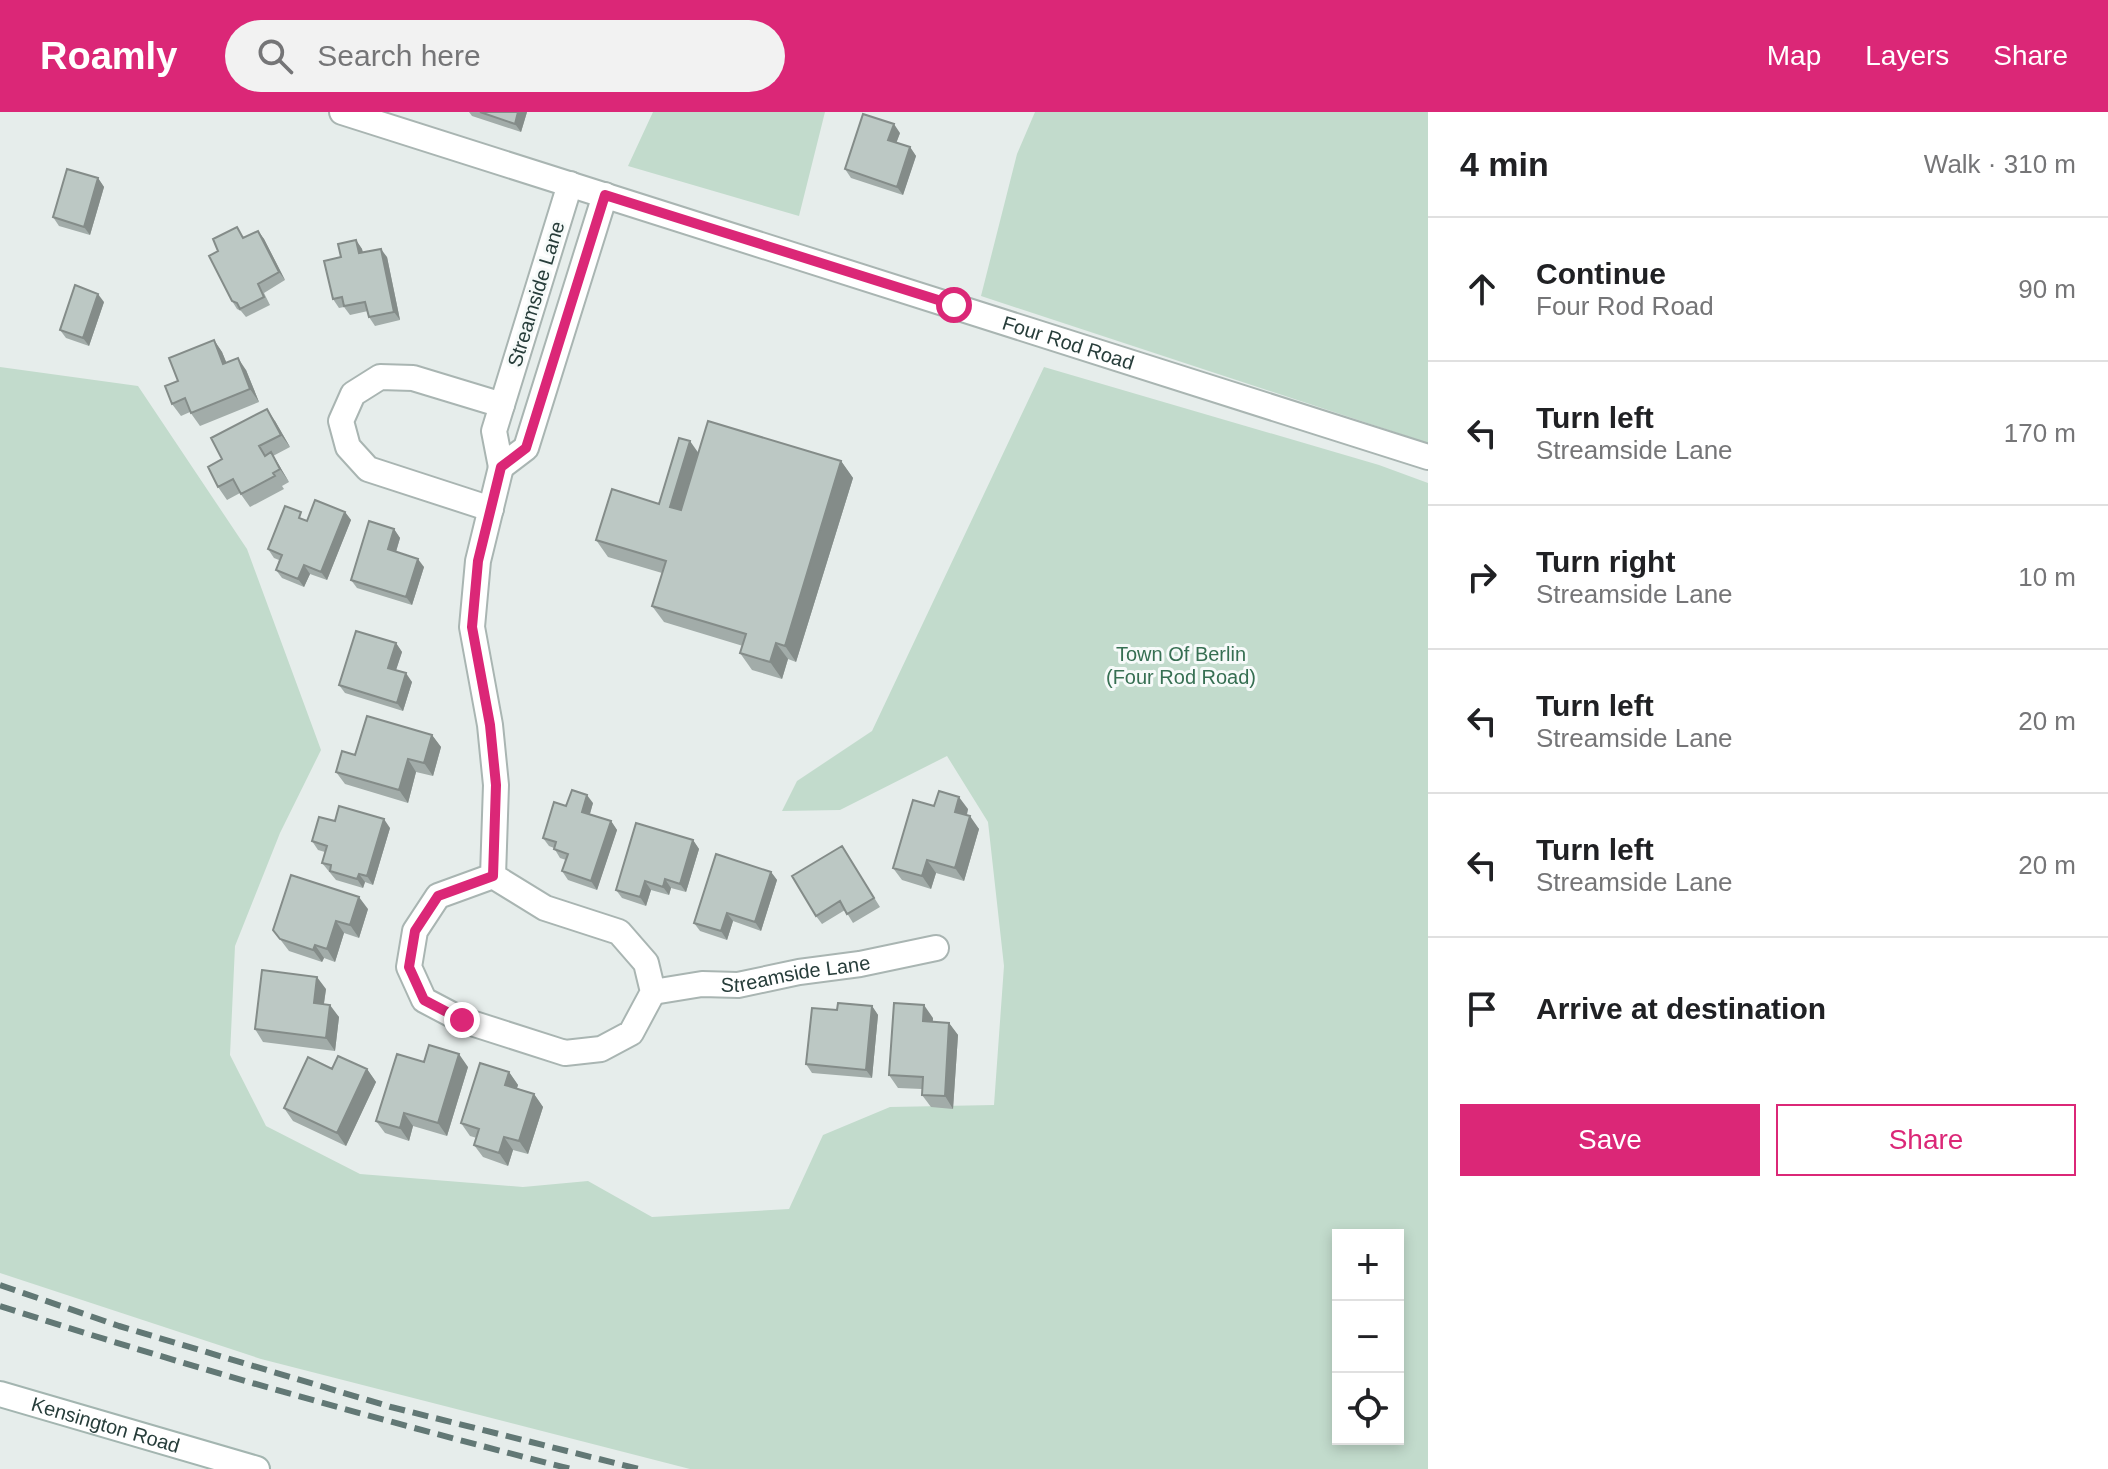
<!DOCTYPE html>
<meta charset="utf-8">
<style>
body{margin:0;font-family:Helvetica,sans-serif;background:#f2f2f2;color:#202124}
.controls{position:absolute;right:24px;bottom:24px;display:grid;overflow:hidden;border-radius:0px;box-shadow:0 4px 12px #0003}
.controls button{width:72px;height:72px;display:grid;place-items:center;padding:0;border:0;border-bottom:2px solid #e0e0e0;background:#fff;color:#202124;font:40px sans-serif}
.stop{position:absolute;width:24px;height:24px;margin:-18px;border:6px solid #db2777;border-radius:50%;background:#fff}
.stop.end{background:#db2777;border-color:#fff;box-shadow:0 2px 8px #0008}
.list{margin:0;padding:0;list-style:none}
h2{display:flex;justify-content:space-between;align-items:center;height:104px;margin:0;padding:0 32px;font-size:34px}
h2 small{font-size:26px;font-weight:400;color:#757577}
.list li{display:grid;grid-template-columns:52px 1fr auto;gap:24px;align-items:center;box-sizing:border-box;height:144px;padding:0 32px;border-top:2px solid #e0e0e0}
.list b{display:block;font-size:30px;white-space:nowrap}
.list p{margin:0;font-size:26px;white-space:nowrap;color:#757577}
.list em{font-size:26px;font-style:normal;color:#757577}
.actions{display:flex;gap:16px;padding:24px 32px}
.actions a{flex:1;padding:18px 0;border:2px solid #db2777;border-radius:0px;text-align:center;font-size:28px;color:#db2777}
.actions .main{background:#db2777;color:#fff}
.icon{flex:none;width:44px;height:44px;fill:none;stroke:currentColor;stroke-width:2;stroke-linecap:round;stroke-linejoin:round}
.map{position:relative;flex:none;width:1428px;height:1357px;overflow:hidden}
header{display:flex;align-items:center;gap:48px;box-sizing:border-box;height:112px;padding:0 40px;background:#db2777;color:#fff}
header strong{font-size:38px}
nav{display:flex;gap:44px;margin-inline-start:auto;font-size:28px}
.search{width:560px;height:72px;background:#f2f2f2;display:flex;align-items:center;gap:20px;box-sizing:border-box;padding:0 28px;border-radius:44px;color:#757577;font-size:30px}
main{display:flex}
aside{flex:1;background:#fff}
.map>svg:first-child{display:block}
.green{fill:#c2dbcc;fill-rule:evenodd}
.lines{fill:none;stroke-linecap:round;stroke-linejoin:round}
.street-casing{stroke:#a9b5b2;stroke-width:28}
.secondary-casing{stroke:#a3b5b0;stroke-width:28}
.street{stroke:#fff;stroke-width:24}
.secondary{stroke:#fff;stroke-width:24}
.rail{stroke:#627875;stroke-width:6;stroke-dasharray:16 8;stroke-linecap:butt}
.wall{fill:#a2aca9}
.shaded-wall{fill:#848c89}
.building{fill:#bcc8c4;stroke:#848c89;stroke-width:2}
.route{stroke:#db2777;stroke-width:10}
.labels{text-anchor:middle;dominant-baseline:central;stroke-width:6;stroke-linejoin:round;paint-order:stroke}
.street-label{font-size:20px;fill:#273d3a;stroke:#f6faf9}
.park-label{font-size:20px;fill:#366f52;stroke:#f6faf9}
</style>
<header>
<strong>Roamly</strong>
<div class="search"><svg class="icon" aria-label="search" viewBox="0 0 24 24"><circle cx="10" cy="10" r="6"/><path d="M15 15l6 6"/></svg>Search here</div>
<nav><a>Map</a><a>Layers</a><a>Share</a></nav>
</header>
<main>
<div class="map">
<svg width="1428" height="1357" viewBox="0 0 1428 1357">
<rect width="100%" height="100%" fill="#e6edeb"/>
<!-- green -->
<path class="green" d="M 653,0 L 825,0 L 799,104 L 628,54 Z
M 1035,0 L 1428,0 L 1428,331 L 981,184 L 1017,42 Z
M 0,255 L 138,274 L 247,437 L 321,638 L 280,721 L 235,834 L 230,943 L 266,1014 L 360,1062 L 523,1075 L 588,1069 L 652,1105 L 789,1097 L 823,1023 L 890,995 L 994,993 L 1004,854 L 988,710 L 947,644 L 840,698 L 782,699 L 797,669 L 872,619 L 1044,255 L 1379,353 L 1428,371 L 1428,1357 L 690,1357 L 261,1247 L 0,1161 ZM 1338,1123 L 1398,1123 L 1398,1327 L 1338,1327 Z"/>
<g class="lines">
<!-- street casing -->
<g class="street-casing">
<g id="street">
<path id="s1" d="M 342,0 L 1428,345"/>
<path d="M 570,72 L 494,319 L 501,355 L 526,336 L 605,83"/>
<path d="M 491,397 L 368,357 L 348,335 L 341,309 L 353,282 L 380,265 L 413,266 L 502,293"/>
<path d="M 493,764 L 545,796 L 619,820 L 646,851 L 653,880 L 631,921 L 601,937 L 565,941 L 462,908 L 424,888 L 409,855 L 415,819 L 438,784 L 493,764 L 496,673 L 490,613 L 472,515 L 478,449 L 501,355"/>
<path id="s2" d="M 653,880 L 702,872 L 738,873 L 799,860 L 860,852 L 936,836"/>
</g>
</g>
<!-- secondary casing -->
<g class="secondary-casing">
<g id="secondary">
<path id="s3" d="M 0,1282 L 257,1357"/>
</g>
</g>
<!-- street -->
<use href="#street" class="street"/>
<!-- secondary -->
<use href="#secondary" class="secondary"/>
<!-- rail -->
<path class="rail" d="M 0,1173 L 119,1214 L 391,1295 L 639,1357
M 0,1194 C 188,1255 379,1308 571,1357"/>
</g>
<!-- wall -->
<path class="wall" d="M 469,0 L 527,0 L 521,20 L 472,4 Z
M 900,21 L 896,31 L 910,35 L 916,44 L 903,83 L 851,66 L 845,57 Z
M 98,66 L 104,75 L 90,123 L 59,114 L 53,105 Z
M 258,119 L 264,127 L 285,168 L 264,181 L 270,193 L 246,205 L 241,199 L 237,197 L 232,189 L 244,126 Z
M 356,128 L 362,137 L 363,141 L 387,145 L 400,208 L 375,214 L 369,205 L 368,199 L 350,203 L 344,195 L 339,196 L 333,187 L 341,145 Z
M 104,190 L 89,234 L 66,226 L 60,218 Z
M 214,228 L 222,240 L 226,250 L 246,258 L 259,290 L 200,314 L 190,300 L 181,304 L 172,292 L 178,269 Z
M 275,309 L 290,335 L 273,344 L 289,370 L 282,374 L 284,377 L 250,395 L 240,381 L 227,388 L 218,375 L 222,347 Z
M 699,341 L 841,349 L 853,366 L 796,550 L 788,547 L 782,567 L 752,558 L 740,541 L 743,534 L 664,510 L 652,494 L 662,461 L 608,445 L 596,428 L 659,392 Z
M 345,400 L 351,408 L 327,468 L 310,462 L 304,475 L 282,466 L 276,458 L 279,448 L 274,446 L 268,437 L 307,409 Z
M 394,417 L 400,426 L 396,440 L 424,455 L 412,493 L 357,476 L 351,468 Z
M 396,531 L 402,540 L 396,558 L 412,570 L 403,599 L 345,581 L 339,573 Z
M 432,623 L 441,635 L 433,664 L 416,660 L 408,691 L 345,672 L 336,660 L 355,643 Z
M 593,691 L 590,702 L 611,709 L 617,718 L 597,778 L 568,768 L 562,759 L 566,748 L 560,746 L 554,736 L 549,734 L 543,726 L 566,694 Z
M 934,694 L 968,697 L 967,703 L 979,717 L 964,769 L 936,761 L 931,777 L 902,768 L 893,756 Z
M 335,709 L 390,716 L 373,773 L 365,770 L 363,776 L 336,768 L 322,751 L 325,740 L 318,738 L 312,729 Z
M 693,728 L 699,737 L 686,780 L 671,776 L 669,783 L 651,778 L 646,794 L 622,786 L 616,778 Z
M 842,734 L 880,795 L 853,811 L 845,798 L 822,812 L 816,804 Z
M 771,760 L 777,768 L 761,819 L 733,809 L 727,828 L 700,819 L 694,811 Z
M 368,797 L 359,826 L 344,821 L 335,850 L 324,846 L 322,850 L 289,839 L 273,818 Z
M 326,877 L 324,892 L 339,905 L 335,939 L 263,930 L 255,917 Z
M 872,894 L 878,903 L 872,966 L 812,961 L 806,952 L 837,898 Z
M 933,906 L 932,910 L 949,911 L 958,923 L 953,997 L 931,995 L 922,983 L 922,977 L 898,976 L 889,963 Z
M 424,950 L 468,955 L 447,1024 L 413,1014 L 409,1029 L 385,1021 L 376,1009 Z
M 332,957 L 367,957 L 376,970 L 346,1034 L 293,1009 L 284,996 Z
M 509,960 L 518,973 L 517,976 L 534,982 L 543,995 L 528,1042 L 513,1038 L 508,1054 L 483,1045 L 474,1033 L 477,1026 L 470,1024 L 461,1011 Z"/>
<!-- shaded-wall -->
<path class="shaded-wall" d="M 518,0 L 527,0 L 521,20 L 515,12 Z
M 894,12 L 900,21 L 894,37 L 888,28 Z
M 910,35 L 916,44 L 903,83 L 897,75 Z
M 98,66 L 104,75 L 90,123 L 84,115 Z
M 258,119 L 264,127 L 285,168 L 279,160 Z
M 356,128 L 362,137 L 365,150 L 359,141 Z
M 381,137 L 387,145 L 400,208 L 394,200 Z
M 98,182 L 104,190 L 89,234 L 83,226 Z
M 214,228 L 222,240 L 232,264 L 223,252 Z
M 238,246 L 246,258 L 259,290 L 250,277 Z
M 267,297 L 275,309 L 290,335 L 281,323 Z
M 690,329 L 702,346 L 682,411 L 670,395 Z
M 271,340 L 279,353 L 289,370 L 280,357 Z
M 841,349 L 853,366 L 796,550 L 785,534 Z
M 345,400 L 351,408 L 327,468 L 321,460 Z
M 394,417 L 400,426 L 394,446 L 388,437 Z
M 418,447 L 424,455 L 412,493 L 406,485 Z
M 304,453 L 310,462 L 304,475 L 298,467 Z
M 396,531 L 402,540 L 394,564 L 388,556 Z
M 776,531 L 788,547 L 782,567 L 770,550 Z
M 406,561 L 412,570 L 403,599 L 397,591 Z
M 432,623 L 441,635 L 433,664 L 424,651 Z
M 408,647 L 416,660 L 408,691 L 399,678 Z
M 587,683 L 593,691 L 588,708 L 582,700 Z
M 959,685 L 968,697 L 964,713 L 955,700 Z
M 970,704 L 979,717 L 964,769 L 955,756 Z
M 384,707 L 390,716 L 373,773 L 367,764 Z
M 611,709 L 617,718 L 597,778 L 591,769 Z
M 693,728 L 699,737 L 686,780 L 680,772 Z
M 927,748 L 936,761 L 931,777 L 922,764 Z
M 771,760 L 777,768 L 761,819 L 755,810 Z
M 359,762 L 365,770 L 363,776 L 357,767 Z
M 665,767 L 671,776 L 669,783 L 663,775 Z
M 645,769 L 651,778 L 646,794 L 640,785 Z
M 359,785 L 368,797 L 359,826 L 350,813 Z
M 727,801 L 733,809 L 727,828 L 721,819 Z
M 336,809 L 344,821 L 335,850 L 327,837 Z
M 315,833 L 324,846 L 322,850 L 313,838 Z
M 317,865 L 326,877 L 322,903 L 314,891 Z
M 330,893 L 339,905 L 335,939 L 326,926 Z
M 924,893 L 933,906 L 932,922 L 923,909 Z
M 872,894 L 878,903 L 872,966 L 866,958 Z
M 949,911 L 958,923 L 953,997 L 945,984 Z
M 459,942 L 468,955 L 447,1024 L 438,1011 Z
M 367,957 L 376,970 L 346,1034 L 337,1021 Z
M 509,960 L 518,973 L 514,985 L 505,973 Z
M 534,982 L 543,995 L 528,1042 L 519,1029 Z
M 404,1001 L 413,1014 L 409,1029 L 400,1016 Z
M 504,1025 L 513,1038 L 508,1054 L 499,1041 Z"/>
<!-- building -->
<path class="building" d="M 480,0 L 518,0 L 515,12 Z
M 863,2 L 894,12 L 888,28 L 910,35 L 897,75 L 845,57 Z
M 67,57 L 98,66 L 84,115 L 53,105 Z
M 237,115 L 243,126 L 258,119 L 279,160 L 258,172 L 264,185 L 240,197 L 237,191 L 232,189 L 209,144 L 218,139 L 213,127 Z
M 356,128 L 359,141 L 381,137 L 394,200 L 369,205 L 365,190 L 344,194 L 342,185 L 333,187 L 324,149 L 341,145 L 338,132 Z
M 75,173 L 98,182 L 83,226 L 60,218 Z
M 214,228 L 223,252 L 238,246 L 250,277 L 191,301 L 185,286 L 172,292 L 165,274 L 178,269 L 169,246 Z
M 267,297 L 281,323 L 259,334 L 265,344 L 271,340 L 280,357 L 273,361 L 275,364 L 241,382 L 233,367 L 218,375 L 208,355 L 222,347 L 211,326 Z
M 708,309 L 841,349 L 785,534 L 776,531 L 770,550 L 740,541 L 746,522 L 652,494 L 666,449 L 596,428 L 612,377 L 659,392 L 679,326 L 690,329 L 670,395 L 681,398 Z
M 315,388 L 345,400 L 321,460 L 304,453 L 298,467 L 276,458 L 282,443 L 268,437 L 285,394 L 301,400 L 299,406 L 307,409 Z
M 369,409 L 394,417 L 388,437 L 418,447 L 406,485 L 351,468 Z
M 356,519 L 396,531 L 388,556 L 406,561 L 397,591 L 339,573 Z
M 367,604 L 432,623 L 424,651 L 408,647 L 399,678 L 336,660 L 342,639 L 355,643 Z
M 572,678 L 587,683 L 582,700 L 611,709 L 591,769 L 562,759 L 568,742 L 554,737 L 556,730 L 543,726 L 554,690 L 566,694 Z
M 939,679 L 959,685 L 955,700 L 970,704 L 955,756 L 927,748 L 922,764 L 893,756 L 913,688 L 934,694 Z
M 339,694 L 384,707 L 367,764 L 359,762 L 357,767 L 330,759 L 331,753 L 322,751 L 327,734 L 312,729 L 319,705 L 335,709 Z
M 636,711 L 693,728 L 680,772 L 665,767 L 663,775 L 645,769 L 640,785 L 616,778 Z
M 842,734 L 874,786 L 847,802 L 840,789 L 816,804 L 792,764 Z
M 716,742 L 771,760 L 755,810 L 727,801 L 721,819 L 694,811 Z
M 291,763 L 359,785 L 350,813 L 336,809 L 327,837 L 315,833 L 313,838 L 280,827 L 273,818 Z
M 262,858 L 317,865 L 314,891 L 330,893 L 326,926 L 255,917 Z
M 838,891 L 872,894 L 866,958 L 806,952 L 812,896 L 837,898 Z
M 894,891 L 924,893 L 923,909 L 949,911 L 945,984 L 922,983 L 923,965 L 889,963 Z
M 429,933 L 459,942 L 438,1011 L 404,1001 L 400,1016 L 376,1009 L 397,942 L 424,950 Z
M 338,944 L 367,957 L 337,1021 L 284,996 L 308,945 L 332,957 Z
M 480,951 L 509,960 L 505,973 L 534,982 L 519,1029 L 504,1025 L 499,1041 L 474,1033 L 479,1017 L 461,1011 Z"/>
<g class="lines">
<!-- route -->
<path class="route" d="M 462,908 L 424,888 L 409,855 L 415,819 L 438,784 L 493,764 L 496,673 L 490,613 L 472,515 L 478,449 L 501,355 L 526,336 L 605,83 L 954,193"/>
</g>
<g class="labels">
<!-- street labels -->
<g class="street-label">
<text transform="translate(536 182) rotate(-73)">Streamside Lane</text>
<text stroke="none"><textPath href="#s1" startOffset="762">Four Rod Road</textPath></text>
<text stroke="none"><textPath href="#s2" startOffset="144">Streamside Lane</textPath></text>
<text stroke="none"><textPath href="#s3" startOffset="110">Kensington Road</textPath></text>
</g>
<!-- park labels -->
<g class="park-label">
<text x="1181" y="542">Town Of Berlin<tspan x="1181" dy="23">(Four Rod Road)</tspan></text>
</g>
</g>
</svg>
<div class="controls">
<button>+</button>
<button>−</button>
<button><svg class="icon" aria-label="locate" viewBox="0 0 24 24"><circle cx="12" cy="12" r="6"/><path d="M12 2v4M12 18v4M2 12h4M18 12h4"/></svg></button>
</div>
<div class="stop" style="left:954px;top:193px"></div>
<div class="stop end" style="left:462px;top:908px"></div>
</div>
<aside>
<h2>4 min<small>Walk · 310 m</small></h2>
<ul class="list">
<li><svg class="icon" aria-label="ahead" viewBox="0 0 24 24"><path d="M12 20V5M6 11l6-6 6 6"/></svg><div><b>Continue</b><p>Four Rod Road</p></div><em>90 m</em></li>
<li><svg class="icon" aria-label="left" viewBox="0 0 24 24"><path d="M17 20v-9H6M10 6l-5 5 5 5"/></svg><div><b>Turn left</b><p>Streamside Lane</p></div><em>170 m</em></li>
<li><svg class="icon" aria-label="right" viewBox="0 0 24 24"><path d="M7 20v-9h11M14 6l5 5-5 5"/></svg><div><b>Turn right</b><p>Streamside Lane</p></div><em>10 m</em></li>
<li><svg class="icon" aria-label="left" viewBox="0 0 24 24"><path d="M17 20v-9H6M10 6l-5 5 5 5"/></svg><div><b>Turn left</b><p>Streamside Lane</p></div><em>20 m</em></li>
<li><svg class="icon" aria-label="left" viewBox="0 0 24 24"><path d="M17 20v-9H6M10 6l-5 5 5 5"/></svg><div><b>Turn left</b><p>Streamside Lane</p></div><em>20 m</em></li>
<li><svg class="icon" aria-label="arrive" viewBox="0 0 24 24"><path d="M6 21V4h12l-3 4 3 4H6"/></svg><div><b>Arrive at destination</b></div></li>
</ul>
<div class="actions"><a class="main">Save</a><a>Share</a></div>
</aside>
</main>
